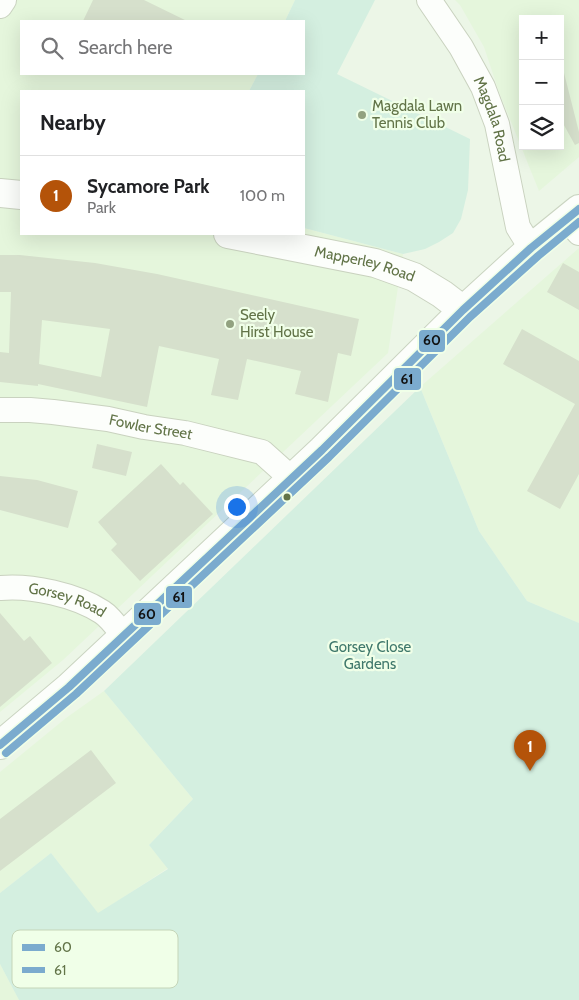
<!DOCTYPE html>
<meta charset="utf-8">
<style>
body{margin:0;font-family:Cabin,sans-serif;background:#f6f6f6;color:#202124}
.controls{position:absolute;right:15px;top:15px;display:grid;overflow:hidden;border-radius:0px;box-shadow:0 5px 20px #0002}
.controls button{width:45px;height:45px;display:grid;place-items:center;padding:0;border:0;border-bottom:1px solid #e0e0e0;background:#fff;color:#202124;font:25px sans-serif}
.you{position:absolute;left:236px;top:506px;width:18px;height:18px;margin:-12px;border:4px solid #fff;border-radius:50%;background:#1a73e8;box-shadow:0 0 0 8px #1a73e833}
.badge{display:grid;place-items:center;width:32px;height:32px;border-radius:50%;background:#b45309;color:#fff;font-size:16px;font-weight:700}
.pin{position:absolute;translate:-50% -41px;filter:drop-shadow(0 1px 2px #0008)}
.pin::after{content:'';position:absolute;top:26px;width:18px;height:15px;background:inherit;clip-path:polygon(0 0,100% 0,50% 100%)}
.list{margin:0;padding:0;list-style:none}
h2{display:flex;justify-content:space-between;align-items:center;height:65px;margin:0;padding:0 20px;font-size:21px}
h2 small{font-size:16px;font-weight:400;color:#757577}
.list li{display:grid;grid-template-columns:32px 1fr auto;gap:15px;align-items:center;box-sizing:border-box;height:80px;padding:0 20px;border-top:1px solid #e0e0e0}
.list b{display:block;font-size:19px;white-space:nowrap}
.list p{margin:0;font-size:16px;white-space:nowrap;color:#757577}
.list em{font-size:16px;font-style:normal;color:#757577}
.icon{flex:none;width:28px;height:28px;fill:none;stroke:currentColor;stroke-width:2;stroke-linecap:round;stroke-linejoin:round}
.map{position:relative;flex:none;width:579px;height:1000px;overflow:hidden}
.search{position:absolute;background:#fff;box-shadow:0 5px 20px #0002;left:20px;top:20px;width:285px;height:55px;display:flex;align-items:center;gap:12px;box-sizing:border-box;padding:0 18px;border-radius:0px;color:#757577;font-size:19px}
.panel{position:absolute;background:#fff;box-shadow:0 5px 20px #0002;left:20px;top:90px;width:285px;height:145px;border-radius:0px}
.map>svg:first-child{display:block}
.residential{fill:#e5f6dc;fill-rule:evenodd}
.green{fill:#d4efe0}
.building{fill:#d6e0cc;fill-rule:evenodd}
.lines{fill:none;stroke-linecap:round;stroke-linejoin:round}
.minor-casing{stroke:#c9d2bf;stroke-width:26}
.tertiary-casing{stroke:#c9d2bf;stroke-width:30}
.secondary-casing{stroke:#cad4c1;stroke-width:30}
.minor{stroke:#fcfefb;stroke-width:24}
.tertiary{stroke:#fcfefb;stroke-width:28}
.secondary{stroke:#fcfefb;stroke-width:28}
.bus-1-casing{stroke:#f0ffe8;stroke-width:11}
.bus-2-casing{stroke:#f0ffe8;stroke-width:11}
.bus-1{stroke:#7babce;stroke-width:8}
.bus-2{stroke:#7babce;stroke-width:8}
.poi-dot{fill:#92a280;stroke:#f0ffe8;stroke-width:2}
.bus-dot{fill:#627448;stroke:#f0ffe8;stroke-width:2}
.labels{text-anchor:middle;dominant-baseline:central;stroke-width:4.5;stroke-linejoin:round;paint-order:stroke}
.poi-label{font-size:15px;fill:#627448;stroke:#f0ffe8;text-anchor:start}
.street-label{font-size:15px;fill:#627448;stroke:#f0ffe8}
.park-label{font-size:15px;fill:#40796c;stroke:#f0ffe8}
.key{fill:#f0ffe8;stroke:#c5d5b8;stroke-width:1}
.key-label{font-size:14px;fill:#627448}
.line-badge{stroke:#f0ffe8;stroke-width:2}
.pale-badge-label{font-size:14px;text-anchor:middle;font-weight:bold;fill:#111}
</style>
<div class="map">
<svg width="579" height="1000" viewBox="0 0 579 1000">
<rect width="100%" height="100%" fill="#ecf6e7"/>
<!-- residential -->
<path class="residential" d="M 0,0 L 295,0 L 285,21 L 21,21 L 21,74 L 258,74 L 249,91 L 21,91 L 21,234 L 304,234 L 304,228 L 403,254 L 388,353 L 63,660 L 0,712 Z
M 455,0 L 579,0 L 579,157 L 539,191 L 499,92 L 484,47 L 460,5 ZM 523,19 L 560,19 L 560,146 L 523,146 Z
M 579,248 L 579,623 L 527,601 L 479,531 L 420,387 Z
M 104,691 L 193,799 L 149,845 L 168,868 L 98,914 L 51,853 L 0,893 L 0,772 L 66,718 Z
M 0,964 L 13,988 L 19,1000 L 0,1000 Z"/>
<!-- green -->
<path class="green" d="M 295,0 L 375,0 L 337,74 L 470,139 L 468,190 L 461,219 L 453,233 L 439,242 L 425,249 L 403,254 L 304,228 L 304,91 L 249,91 L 258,74 L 304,74 L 304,21 L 285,21 Z
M 420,387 L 479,531 L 527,601 L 579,623 L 579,1000 L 19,1000 L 0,964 L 0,893 L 51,853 L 98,913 L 168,869 L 149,845 L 193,799 L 104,691 Z"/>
<!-- building -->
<path class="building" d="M 93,0 L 144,0 L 187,21 L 83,21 Z
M 563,69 L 579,132 L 579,143 L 575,145 L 560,118 L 560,70 Z
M 0,255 L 20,255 L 95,263 L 157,274 L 359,319 L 351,356 L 338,353 L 328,402 L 295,394 L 301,371 L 247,359 L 238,400 L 211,395 L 219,359 L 159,346 L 147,407 L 38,384 L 38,386 L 0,382 L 0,352 L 9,353 L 11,292 L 0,292 ZM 42,320 L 110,329 L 101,377 L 39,364 Z
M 563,263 L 579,272 L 579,310 L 547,292 Z
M 522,329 L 579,361 L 579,474 L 560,509 L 527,491 L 575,404 L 503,364 Z
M 97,444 L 132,452 L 126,476 L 92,468 Z
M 161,464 L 180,485 L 183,482 L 213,514 L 140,581 L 111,550 L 117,544 L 98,522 Z
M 0,476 L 37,480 L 78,491 L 68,528 L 0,510 Z
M 0,613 L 24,641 L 30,636 L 52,663 L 0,707 Z
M 91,750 L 116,783 L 0,871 L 0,819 Z"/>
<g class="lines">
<!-- minor casing -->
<g class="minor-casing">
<g id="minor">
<path id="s1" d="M 429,0 L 461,47 L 483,87 L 497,124 L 518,227 L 531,248"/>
<path d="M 0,6 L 4,0"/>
<path d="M 567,219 L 579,233"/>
<path id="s2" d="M 0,410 L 30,410 L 53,412 L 108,419 L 144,427 L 185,433 L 262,452 L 291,478"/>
<path id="s3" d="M 0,588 C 31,585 76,595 102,612 C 110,617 117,627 123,635"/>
</g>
</g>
<!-- tertiary casing -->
<g class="tertiary-casing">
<g id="tertiary">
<path d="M 0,193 L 21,195"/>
<path id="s4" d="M 228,234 L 375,263 L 414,277 L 442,294 L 463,310"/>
</g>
</g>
<!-- secondary casing -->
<g class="secondary-casing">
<path id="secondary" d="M 0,745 L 69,687 L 322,450 L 463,310 L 531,248 L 579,209"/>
</g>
<!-- minor -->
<use href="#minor" class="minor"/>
<!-- tertiary -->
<use href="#tertiary" class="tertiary"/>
<!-- secondary -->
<use href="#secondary" class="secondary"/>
<!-- bus-1 casing -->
<g class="bus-1-casing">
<path id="bus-1" d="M 0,745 L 69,687 L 322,450 L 463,310 L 531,248 L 579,209"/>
</g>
<!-- bus-2 casing -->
<g class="bus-2-casing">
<path id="bus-2" d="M 6,753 L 76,694 L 329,457 L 470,317 L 538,256 L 579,222"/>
</g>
<!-- bus-1 -->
<use href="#bus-1" class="bus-1"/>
<!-- bus-2 -->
<use href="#bus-2" class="bus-2"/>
</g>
<!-- markers -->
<g class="poi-dot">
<circle cx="362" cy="115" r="5"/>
<circle cx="230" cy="324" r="5"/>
</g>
<circle class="bus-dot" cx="287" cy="497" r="4.5"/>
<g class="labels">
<!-- poi labels -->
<g class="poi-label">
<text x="372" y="106">Magdala Lawn<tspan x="372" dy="17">Tennis Club</tspan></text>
<text x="240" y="315">Seely<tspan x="240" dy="17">Hirst House</tspan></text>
</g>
<!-- street labels -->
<g class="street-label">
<text stroke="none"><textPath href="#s1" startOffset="136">Magdala Road</textPath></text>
<text stroke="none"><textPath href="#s4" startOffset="140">Mapperley Road</textPath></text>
<text stroke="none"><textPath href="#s2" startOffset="152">Fowler Street</textPath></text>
<text stroke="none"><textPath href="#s3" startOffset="69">Gorsey Road</textPath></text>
</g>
<!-- park labels -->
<g class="park-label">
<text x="370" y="647">Gorsey Close<tspan x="370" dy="17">Gardens</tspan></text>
</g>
</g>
<!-- legend -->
<rect x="12" y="930" width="166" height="58" rx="8" class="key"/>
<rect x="22" y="944" width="23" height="7" fill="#7babce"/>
<rect x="22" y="967" width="23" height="6" fill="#7babce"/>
<g class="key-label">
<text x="54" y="952">60</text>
<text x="54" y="975">61</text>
</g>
<g class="line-badge">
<rect x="418" y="329" width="28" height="24" rx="5" fill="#7babce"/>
<rect x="393" y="367" width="29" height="24" rx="5" fill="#7babce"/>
<rect x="165" y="585" width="28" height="24" rx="5" fill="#7babce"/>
<rect x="133" y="602" width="29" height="24" rx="5" fill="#7babce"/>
</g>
<g class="pale-badge-label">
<text x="432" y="345">60</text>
<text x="407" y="384">61</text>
<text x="179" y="602">61</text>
<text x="147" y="619">60</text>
</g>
</svg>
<div class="controls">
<button>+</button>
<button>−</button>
<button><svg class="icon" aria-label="layers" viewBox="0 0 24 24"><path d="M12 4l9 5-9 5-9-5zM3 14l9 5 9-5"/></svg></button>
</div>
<div class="you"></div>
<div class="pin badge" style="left:530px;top:771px">1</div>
<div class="search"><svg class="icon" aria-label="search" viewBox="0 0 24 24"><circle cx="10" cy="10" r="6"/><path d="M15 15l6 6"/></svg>Search here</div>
<section class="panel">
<h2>Nearby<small></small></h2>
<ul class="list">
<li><span class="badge">1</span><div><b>Sycamore Park</b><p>Park</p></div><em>100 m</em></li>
</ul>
</section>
</div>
